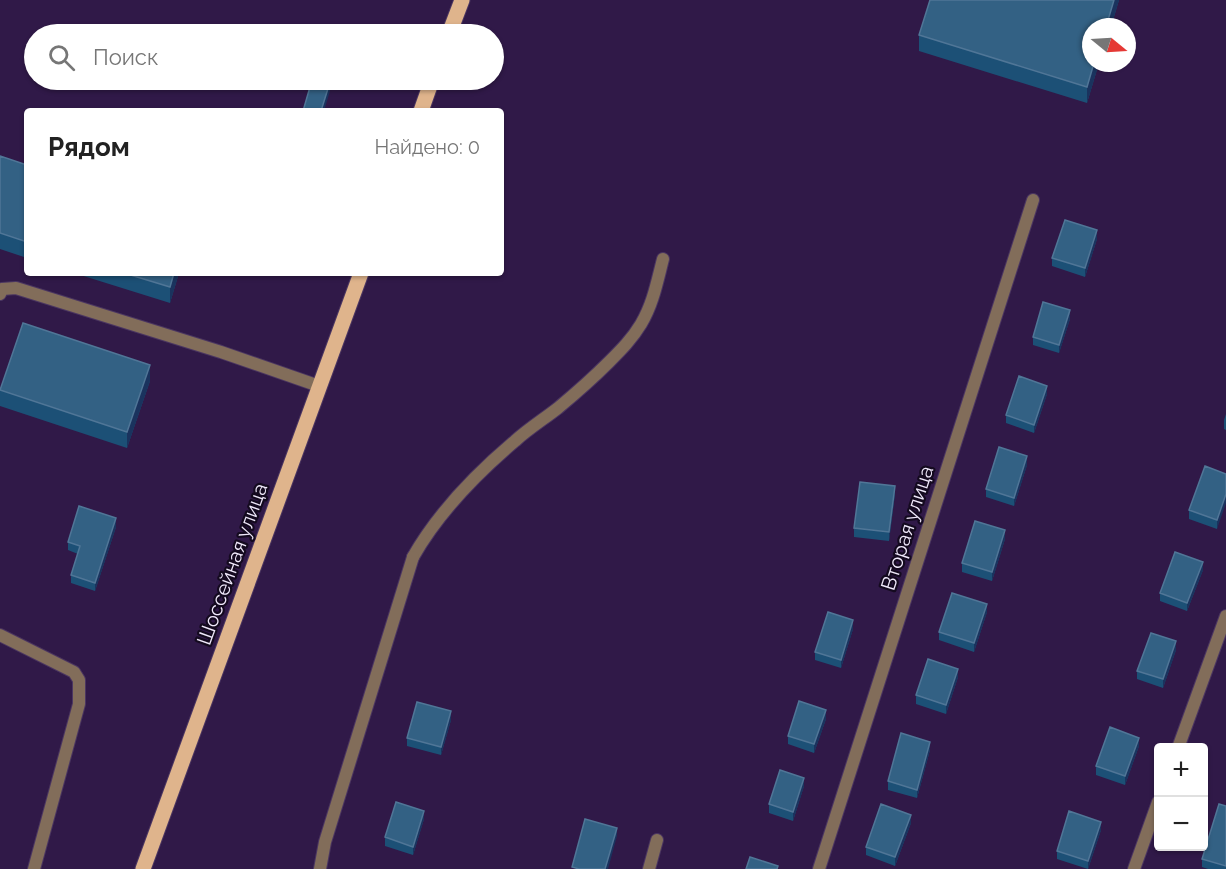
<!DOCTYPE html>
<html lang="ru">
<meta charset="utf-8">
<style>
body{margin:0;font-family:Raleway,sans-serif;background:#f2f2f2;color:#222}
.controls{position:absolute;right:18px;bottom:18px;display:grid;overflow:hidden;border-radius:6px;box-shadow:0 2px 4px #0004}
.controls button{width:54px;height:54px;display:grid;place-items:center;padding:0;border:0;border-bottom:2px solid #e0e0e0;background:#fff;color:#222;font:30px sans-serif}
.compass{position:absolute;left:1082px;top:18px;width:54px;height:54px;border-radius:50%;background:#fff;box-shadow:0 2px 4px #0004;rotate:108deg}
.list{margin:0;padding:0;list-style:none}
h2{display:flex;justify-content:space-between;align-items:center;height:78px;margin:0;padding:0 24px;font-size:26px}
h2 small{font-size:20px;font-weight:400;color:#767676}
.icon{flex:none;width:33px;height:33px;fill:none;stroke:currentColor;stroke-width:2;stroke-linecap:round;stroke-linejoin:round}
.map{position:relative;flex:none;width:1226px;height:869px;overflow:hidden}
.search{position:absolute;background:#fff;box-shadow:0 2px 4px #0004;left:24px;top:24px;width:480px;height:66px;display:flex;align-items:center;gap:15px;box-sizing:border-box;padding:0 21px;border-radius:33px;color:#767676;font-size:22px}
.panel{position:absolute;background:#fff;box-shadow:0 2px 4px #0004;left:24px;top:108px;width:480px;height:168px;border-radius:6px}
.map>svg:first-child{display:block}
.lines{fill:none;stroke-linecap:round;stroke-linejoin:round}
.service-casing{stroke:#4b3661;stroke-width:14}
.minor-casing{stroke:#4b3661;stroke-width:14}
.primary-casing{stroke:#4b3661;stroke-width:17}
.service{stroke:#826d5a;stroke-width:12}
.minor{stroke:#826d5a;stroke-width:12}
.primary{stroke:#dfb48c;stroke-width:15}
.wall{fill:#1c5076}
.shaded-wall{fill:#1a335e}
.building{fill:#336184;stroke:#507697;stroke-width:1.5}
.labels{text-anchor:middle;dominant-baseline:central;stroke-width:4.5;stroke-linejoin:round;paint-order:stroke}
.street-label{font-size:20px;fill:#f0e9fb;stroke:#140a1f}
</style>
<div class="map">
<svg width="1226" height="869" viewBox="0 0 1226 869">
<rect width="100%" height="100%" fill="#301948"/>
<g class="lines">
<!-- service casing -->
<g class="service-casing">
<path id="service" d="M 0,294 L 2,289 L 16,288 L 221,352 L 319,386
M 413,557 C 438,513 476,474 515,441 C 528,429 544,419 558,408 C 576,393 593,378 609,362 C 621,350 632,339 641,324 C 653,304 657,282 663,259
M 0,635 L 74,672 L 79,680 L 79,704 L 34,869"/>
</g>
<!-- minor casing -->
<g class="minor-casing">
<path id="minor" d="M 1178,748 L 1226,616
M 320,869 L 325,842 L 413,557
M 649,869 L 657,840
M 819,869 L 1033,200
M 1134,869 L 1158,802"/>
</g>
<!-- primary casing -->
<g class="primary-casing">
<path id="primary" d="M 449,34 L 462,0
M 421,111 L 432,80
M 143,869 L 361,273"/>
</g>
<!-- service -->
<use href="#service" class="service"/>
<!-- minor -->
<use href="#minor" class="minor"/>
<!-- primary -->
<use href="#primary" class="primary"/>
</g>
<!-- wall -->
<path class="wall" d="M 1119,0 L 1111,27 L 1091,27 L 1091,63 L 1099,63 L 1087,103 L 919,51 L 919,35 Z
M 0,156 L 27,165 L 27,258 L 0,249 Z
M 1097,239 L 1085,277 L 1052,266 L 1052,258 Z
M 74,273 L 179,273 L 170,303 Z
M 1070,319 L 1059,353 L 1033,345 L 1033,337 Z
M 150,381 L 127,448 L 0,406 L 0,390 Z
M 1047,394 L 1034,433 L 1006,423 L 1006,415 Z
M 1226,414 L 1226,430 L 1224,429 L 1224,420 Z
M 1027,465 L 1014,506 L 986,497 L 986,489 Z
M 1226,474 L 1217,529 L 1189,519 L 1189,510 Z
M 895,494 L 889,541 L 854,537 L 854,528 Z
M 116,527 L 95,591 L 71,583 L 71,575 L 78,554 L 68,550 L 68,542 Z
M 1005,539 L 992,581 L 962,572 L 962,563 Z
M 1203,570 L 1187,611 L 1160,601 L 1160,593 Z
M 987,612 L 974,652 L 939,640 L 939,632 Z
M 853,629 L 841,668 L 815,660 L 815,652 Z
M 1176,650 L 1163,688 L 1137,679 L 1137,671 Z
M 958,677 L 946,714 L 916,704 L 916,695 Z
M 826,719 L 814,753 L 788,744 L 788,736 Z
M 451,720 L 441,755 L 407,746 L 407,738 Z
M 1139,746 L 1125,785 L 1096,775 L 1096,766 Z
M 930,750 L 917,798 L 888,790 L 888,781 Z
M 804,786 L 793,821 L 769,813 L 769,804 Z
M 1226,806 L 1226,869 L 1208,869 L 1202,867 L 1202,859 Z
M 424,819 L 413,855 L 385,846 L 385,837 Z
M 911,823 L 895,866 L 866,855 L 866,847 Z
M 1101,830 L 1088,869 L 1057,859 L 1057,851 Z"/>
<!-- shaded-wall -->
<path class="shaded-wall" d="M 1114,0 L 1119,0 L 1111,27 L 1106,27 Z
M 1094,63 L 1099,63 L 1087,103 L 1087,87 Z
M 330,82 L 330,91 L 324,111 L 321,111 Z
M 1097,230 L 1097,239 L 1085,277 L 1085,268 Z
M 174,273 L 179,273 L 170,303 L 170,287 Z
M 1070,310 L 1070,319 L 1059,353 L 1059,345 Z
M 150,365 L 150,381 L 127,448 L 127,432 Z
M 1047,386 L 1047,394 L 1034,433 L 1034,425 Z
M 1027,456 L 1027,465 L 1014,506 L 1014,498 Z
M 895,486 L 895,494 L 889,541 L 889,532 Z
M 1226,494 L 1226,503 L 1217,529 L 1217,520 Z
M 116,518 L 116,527 L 95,591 L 95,583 Z
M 1005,530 L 1005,539 L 992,581 L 992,572 Z
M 1203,562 L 1203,570 L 1187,611 L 1187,603 Z
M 987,604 L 987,612 L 974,652 L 974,643 Z
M 853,620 L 853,629 L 841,668 L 841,660 Z
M 1176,641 L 1176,650 L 1163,688 L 1163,679 Z
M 958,669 L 958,677 L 946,714 L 946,705 Z
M 826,710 L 826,719 L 814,753 L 814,744 Z
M 451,711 L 451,720 L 441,755 L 441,747 Z
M 1139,738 L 1139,746 L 1125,785 L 1125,776 Z
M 930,742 L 930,750 L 917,798 L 917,790 Z
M 804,778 L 804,786 L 793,821 L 793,812 Z
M 424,811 L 424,819 L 413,855 L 413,847 Z
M 911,815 L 911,823 L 895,866 L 895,857 Z
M 1101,822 L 1101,830 L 1088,869 L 1088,861 Z
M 617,828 L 617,836 L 608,869 L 605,869 Z"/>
<!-- building -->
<path class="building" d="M 930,0 L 1114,0 L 1106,27 L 1091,27 L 1091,63 L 1094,63 L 1087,87 L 919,35 Z
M 312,80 L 321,80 L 330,82 L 321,111 L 303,111 Z
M 0,156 L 27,165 L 27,242 L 0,233 Z
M 1065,220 L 1097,230 L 1085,268 L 1052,258 Z
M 124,273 L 174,273 L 170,287 Z
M 1043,302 L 1070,310 L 1059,345 L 1033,337 Z
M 23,323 L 150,365 L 127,432 L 0,390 Z
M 1019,376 L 1047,386 L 1034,425 L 1006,415 Z
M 999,447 L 1027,456 L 1014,498 L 986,489 Z
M 1205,466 L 1226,474 L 1226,494 L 1217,520 L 1189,510 Z
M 860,482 L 895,486 L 889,532 L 854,528 Z
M 79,506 L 116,518 L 95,583 L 71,575 L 80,546 L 68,542 Z
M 975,521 L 1005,530 L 992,572 L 962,563 Z
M 1175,552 L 1203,562 L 1187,603 L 1160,593 Z
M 952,593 L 987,604 L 974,643 L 939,632 Z
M 828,612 L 853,620 L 841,660 L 815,652 Z
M 1151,633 L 1176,641 L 1163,679 L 1137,671 Z
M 928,659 L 958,669 L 946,705 L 916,695 Z
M 799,701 L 826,710 L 814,744 L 788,736 Z
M 417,702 L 451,711 L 441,747 L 407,738 Z
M 1110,727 L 1139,738 L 1125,776 L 1096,766 Z
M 901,733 L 930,742 L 917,790 L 888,781 Z
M 780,770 L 804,778 L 793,812 L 769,804 Z
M 396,802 L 424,811 L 413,847 L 385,837 Z
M 881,804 L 911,815 L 895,857 L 866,847 Z
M 1219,804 L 1226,806 L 1226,866 L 1202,859 Z
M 1069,811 L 1101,822 L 1088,861 L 1057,851 Z
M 585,819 L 617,828 L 605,869 L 579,869 L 572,867 Z
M 750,857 L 778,866 L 777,869 L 746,869 Z"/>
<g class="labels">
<!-- street labels -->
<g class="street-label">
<text transform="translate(907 528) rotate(-72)">Вторая улица</text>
<text transform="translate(232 564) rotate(-70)">Шоссейная улица</text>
</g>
</g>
</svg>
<div class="controls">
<button>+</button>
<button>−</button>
</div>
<svg class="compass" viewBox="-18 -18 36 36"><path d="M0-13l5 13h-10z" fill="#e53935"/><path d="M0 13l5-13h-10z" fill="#767676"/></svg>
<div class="search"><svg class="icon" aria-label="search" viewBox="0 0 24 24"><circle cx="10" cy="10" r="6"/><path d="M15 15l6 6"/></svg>Поиск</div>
<section class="panel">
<h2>Рядом<small>Найдено: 0</small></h2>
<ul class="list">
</ul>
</section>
</div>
